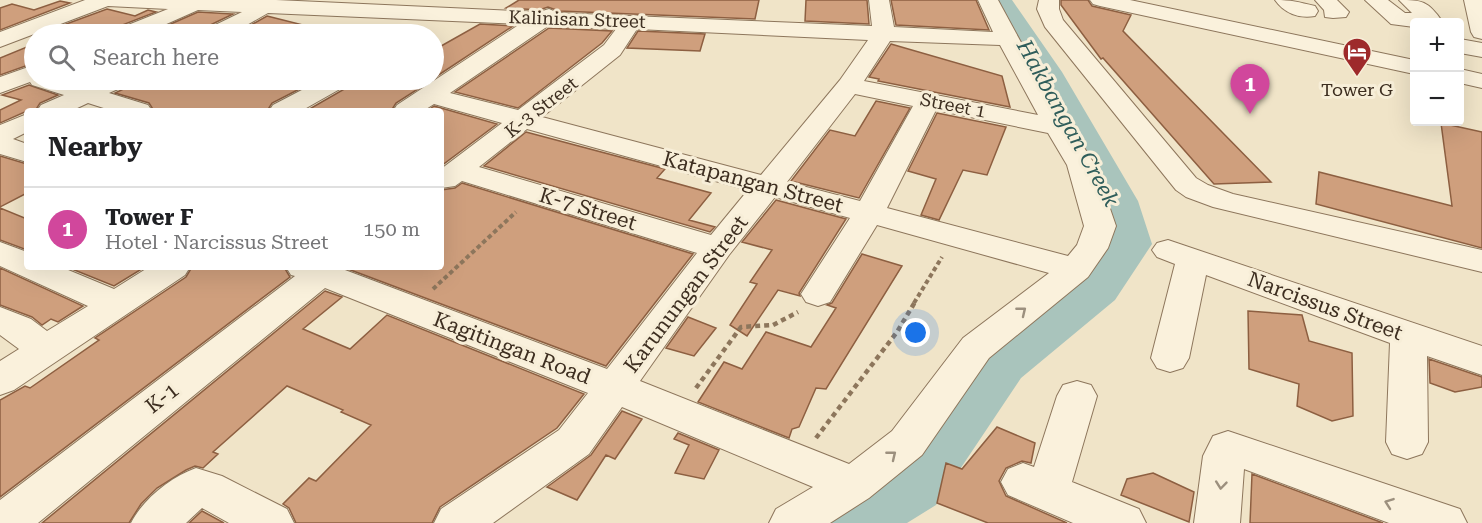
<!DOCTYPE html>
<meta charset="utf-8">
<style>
body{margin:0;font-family:"Roboto Serif",serif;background:#f6f6f6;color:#202124}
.controls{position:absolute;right:18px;top:18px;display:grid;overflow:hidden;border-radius:6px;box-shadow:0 6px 24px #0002}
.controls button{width:54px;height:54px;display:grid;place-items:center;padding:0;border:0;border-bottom:2px solid #e0e0e0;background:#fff;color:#202124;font:30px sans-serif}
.you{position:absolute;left:916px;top:333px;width:21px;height:21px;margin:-15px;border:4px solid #fff;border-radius:50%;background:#1a73e8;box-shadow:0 0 0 9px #1a73e833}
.badge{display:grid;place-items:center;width:39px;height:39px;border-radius:50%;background:#9e2a2b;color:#fff;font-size:20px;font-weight:700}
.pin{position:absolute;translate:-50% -50px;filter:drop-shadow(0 2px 3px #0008)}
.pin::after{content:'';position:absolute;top:32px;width:21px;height:18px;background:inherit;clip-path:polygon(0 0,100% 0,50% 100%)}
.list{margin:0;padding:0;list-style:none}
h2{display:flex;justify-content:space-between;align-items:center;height:78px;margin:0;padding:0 24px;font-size:26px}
h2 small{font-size:20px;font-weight:400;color:#757577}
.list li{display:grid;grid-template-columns:39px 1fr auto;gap:18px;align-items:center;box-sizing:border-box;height:84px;padding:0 24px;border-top:2px solid #e0e0e0}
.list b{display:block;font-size:22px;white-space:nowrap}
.list p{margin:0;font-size:20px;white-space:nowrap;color:#757577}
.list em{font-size:20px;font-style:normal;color:#757577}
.icon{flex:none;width:33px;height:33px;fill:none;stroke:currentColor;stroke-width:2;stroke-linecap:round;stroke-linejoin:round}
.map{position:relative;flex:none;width:1482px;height:523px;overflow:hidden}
.search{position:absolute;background:#fff;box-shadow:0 6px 24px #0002;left:24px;top:24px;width:420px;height:66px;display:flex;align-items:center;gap:15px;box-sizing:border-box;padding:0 21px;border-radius:33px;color:#757577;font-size:22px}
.panel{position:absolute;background:#fff;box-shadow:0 6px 24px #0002;left:24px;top:108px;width:420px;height:162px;border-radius:6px}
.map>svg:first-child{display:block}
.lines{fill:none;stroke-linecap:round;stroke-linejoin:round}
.river{fill:#a9c4bc;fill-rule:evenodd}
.building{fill:#cf9f7d;stroke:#8d5f41;stroke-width:1.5}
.minor-casing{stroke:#8d765c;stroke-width:2}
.path-far1{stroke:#8d765c;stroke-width:4;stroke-dasharray:4.5 3;stroke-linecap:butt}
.path{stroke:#8d765c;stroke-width:4.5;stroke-dasharray:5 4;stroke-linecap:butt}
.minor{fill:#faf1dc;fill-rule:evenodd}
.oneway{stroke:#9c907e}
.labels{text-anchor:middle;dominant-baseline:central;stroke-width:6;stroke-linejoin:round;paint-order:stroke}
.far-street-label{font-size:18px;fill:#3d2e20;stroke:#f7eed8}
.far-poi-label{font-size:18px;fill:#3d2e20;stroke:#f7eed8}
.street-label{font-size:21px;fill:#3d2e20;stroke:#f7eed8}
.water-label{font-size:22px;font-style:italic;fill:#2f5d5a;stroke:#f7eed8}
</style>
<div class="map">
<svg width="1482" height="523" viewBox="0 0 1482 523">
<rect width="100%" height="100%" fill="#f0e4c8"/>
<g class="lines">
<!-- river -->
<path class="river" d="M 980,0 L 1012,0 L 1062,72 L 1138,201 L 1152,244 L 1115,300 L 1021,378 L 936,505 L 907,523 L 811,523 L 821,501 L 888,465 L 979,348 L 1077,274 L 1102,243 L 1092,201 L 1024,72 Z"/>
</g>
<!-- building -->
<path class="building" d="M 519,0 L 759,0 L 755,19 L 559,11 L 548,7 L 539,10 L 506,8 Z
M 806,0 L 867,0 L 869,24 L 805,21 Z
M 891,0 L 976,0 L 989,30 L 896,25 Z
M 1061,0 L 1088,0 L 1092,6 L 1131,15 L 1123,31 L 1271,182 L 1214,184 L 1103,58 L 1101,59 L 1061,5 Z
M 60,1 L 70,3 L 0,30 L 0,8 L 12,4 L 34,10 Z
M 107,9 L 135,16 L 148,10 L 156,12 L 117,27 L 113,34 L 39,34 Z
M 198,12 L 233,14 L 206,27 L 202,34 L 148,34 Z
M 267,16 L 307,26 L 306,34 L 235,34 Z
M 480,24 L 513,26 L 434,78 L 434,50 Z
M 549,28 L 612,31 L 602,43 L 518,108 L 455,92 Z
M 638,31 L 705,34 L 700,51 L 627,48 Z
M 34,44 L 34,63 L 0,75 L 0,58 Z
M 891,44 L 1002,76 L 1010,107 L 878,81 L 879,79 L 869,77 Z
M 132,80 L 317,80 L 272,103 L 267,111 L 154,111 L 149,103 L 115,93 L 128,87 Z
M 352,80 L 432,80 L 396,103 L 391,111 L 306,111 L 348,87 Z
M 29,85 L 58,95 L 40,103 L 35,111 L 27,111 L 0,123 L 0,110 L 21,100 L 2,95 Z
M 876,101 L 910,108 L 859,198 L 791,181 L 830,130 L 855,136 Z
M 434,106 L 497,124 L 441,166 L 441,111 L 427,111 Z
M 937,113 L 1006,127 L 987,175 L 963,170 L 939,220 L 921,215 L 936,179 L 908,171 Z
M 1441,123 L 1482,132 L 1482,248 L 1316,204 L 1319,172 L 1452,206 Z
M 526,132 L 665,169 L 657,178 L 711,193 L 689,220 L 715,227 L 710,232 L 484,166 Z
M 0,156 L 27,164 L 27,193 L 0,207 Z
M 462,183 L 693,254 L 606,366 L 348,269 L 349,267 L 441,267 L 441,190 L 455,188 Z
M 776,200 L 846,219 L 799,293 L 800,296 L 778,290 L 747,336 L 730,325 L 757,284 L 750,282 L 772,250 L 742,242 Z
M 0,208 L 27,219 L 27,250 L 0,240 Z
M 862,254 L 902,266 L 826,389 L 816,388 L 799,427 L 792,429 L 789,438 L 698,402 L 724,362 L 742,369 L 766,332 L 811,347 L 836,308 L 827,305 L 832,303 Z
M 67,267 L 145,267 L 114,286 Z
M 192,267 L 284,267 L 290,277 L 0,497 L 0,400 L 25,386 L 30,388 L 99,340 L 95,338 L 186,277 Z
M 0,268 L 83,306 L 58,322 L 51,319 L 42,325 L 32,317 L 0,305 Z
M 325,291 L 342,297 L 303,329 L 350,349 L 387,315 L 584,394 L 557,428 L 440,507 L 432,523 L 296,523 L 289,508 L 283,504 L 309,478 L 316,481 L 371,425 L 341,412 L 343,410 L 287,386 L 213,452 L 218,454 L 203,468 L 195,466 L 186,470 L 157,488 L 141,504 L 129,523 L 42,523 Z
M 1248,311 L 1302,315 L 1309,341 L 1352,353 L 1353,416 L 1332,421 L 1297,406 L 1299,384 L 1249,369 Z
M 688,317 L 716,328 L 694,356 L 666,348 Z
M 1429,359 L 1482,377 L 1482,387 L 1455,392 L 1430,383 Z
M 622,411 L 642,419 L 615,459 L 606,455 L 577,500 L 547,487 L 591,455 Z
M 997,427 L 1035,443 L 1031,463 L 1022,461 L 1006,468 L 999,481 L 1006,496 L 1067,523 L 988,523 L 937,503 L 946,463 L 962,469 Z
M 678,433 L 719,450 L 704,479 L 675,473 L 689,445 L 674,439 Z
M 1153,473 L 1194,492 L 1189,522 L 1121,495 L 1127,479 Z
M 1252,474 L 1383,523 L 1250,523 Z
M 202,511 L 224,523 L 189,523 Z"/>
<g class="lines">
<!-- minor casing -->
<g class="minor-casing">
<path id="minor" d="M 85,0 L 276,0 L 539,12 L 549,9 L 558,13 L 872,26 L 869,0 L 889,0 L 894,27 L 993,32 L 978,0 L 998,0 L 1042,81 L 1095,165 L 1116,226 L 1108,248 L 1088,277 L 989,358 L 922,455 L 869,498 L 830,523 L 769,523 L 776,509 L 813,487 L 622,407 L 589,454 L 493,523 L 434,523 L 441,509 L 559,430 L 588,393 L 325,288 L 38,523 L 0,523 L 0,500 L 295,276 L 291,275 L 286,267 L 347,267 L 345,270 L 607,369 L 697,253 L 462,181 L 455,186 L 441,188 L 441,169 L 502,123 L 434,104 L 423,111 L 393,111 L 397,105 L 520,24 L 268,13 L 231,34 L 204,34 L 207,29 L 242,12 L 198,10 L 144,34 L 115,34 L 118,29 L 168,9 L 108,6 L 0,47 L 0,32 ZM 548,26 L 616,29 L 604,45 L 518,110 L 450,93 ZM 637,29 L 868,40 L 840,80 L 761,175 L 542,117 L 620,55 ZM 890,41 L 1000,45 L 1038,115 L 864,81 ZM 855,94 L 913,106 L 860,201 L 787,182 ZM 936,110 L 1048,133 L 1067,165 L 1084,226 L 1077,245 L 1068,256 L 887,208 ZM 527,129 L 748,190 L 711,235 L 479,167 ZM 775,197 L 850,218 L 801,294 L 806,302 L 818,306 L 830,302 L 877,225 L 1049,273 L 963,338 L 892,431 L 849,464 L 640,381 L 729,255 Z
M 1039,0 L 1059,0 L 1059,9 L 1063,20 L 1196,178 L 1208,185 L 1233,194 L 1482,250 L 1482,272 L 1213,207 L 1186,197 L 1176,190 L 1045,27 L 1037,9 Z
M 1090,0 L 1130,0 L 1414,60 L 1414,74 L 1100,6 L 1093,4 Z
M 1275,0 C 1292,0 1298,2 1315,6 L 1318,11 L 1315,16 C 1299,19 1284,13 1275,0 Z
M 1315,0 L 1337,0 L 1349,12 L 1346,17 L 1333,18 L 1325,17 L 1324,10 Z
M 1365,0 L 1388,0 L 1405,13 L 1412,13 L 1399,0 C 1422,0 1428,1 1442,21 L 1414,22 L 1414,27 L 1391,24 Z
M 1464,0 L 1482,0 L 1482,39 L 1474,37 L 1471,32 Z
M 1460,39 L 1482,43 L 1482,57 L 1460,53 Z
M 34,65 L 34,80 L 65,80 L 85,86 L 99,80 L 130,80 L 127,85 L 109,93 L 148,105 L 152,111 L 113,111 L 88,103 L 71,111 L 37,111 L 41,105 L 64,95 L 32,85 L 30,82 L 0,93 L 0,77 Z
M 1460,69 L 1482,74 L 1482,88 L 1460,83 Z
M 321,80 L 350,80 L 347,85 L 301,111 L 269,111 L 273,105 Z
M 27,114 L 27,132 L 13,139 L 27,144 L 27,162 L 0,154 L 0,125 Z
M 1168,240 L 1482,346 L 1482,375 L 1427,356 L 1428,442 L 1422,454 L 1407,459 L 1392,454 L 1386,442 L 1390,343 L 1206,275 L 1189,358 L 1183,368 L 1170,372 L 1157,368 L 1151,358 L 1175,264 L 1157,257 L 1152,250 L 1157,243 Z
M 0,242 L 27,252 L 27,267 L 61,267 L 114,289 L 149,267 L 190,267 L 185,275 L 14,390 L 0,395 L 0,361 L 19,349 L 0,335 L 0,307 L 31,319 L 47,331 L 88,306 L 0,266 Z
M 1077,381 L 1091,385 L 1097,396 L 1072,482 L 1139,509 L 1146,523 L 1073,523 L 1008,495 L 1001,482 L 1008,469 L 1023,463 L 1034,467 L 1057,396 L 1063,385 Z
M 1228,431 L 1460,509 L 1467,523 L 1389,523 L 1244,469 L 1240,523 L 1194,523 L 1203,456 L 1213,436 Z
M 196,468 L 222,476 L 287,509 L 294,523 L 229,523 L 202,508 L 186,523 L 131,523 C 143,499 171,477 196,468 Z"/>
</g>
<!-- path-far1 -->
<path class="path-far1" d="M 433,289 L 516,212
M 914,303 L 942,257"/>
<!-- path -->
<path class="path" d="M 696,388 L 741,327 L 773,325 L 798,312
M 816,438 L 897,332 L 915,302"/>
<!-- minor -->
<use href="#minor" class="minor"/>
</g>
<!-- one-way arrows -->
<defs><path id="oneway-chevron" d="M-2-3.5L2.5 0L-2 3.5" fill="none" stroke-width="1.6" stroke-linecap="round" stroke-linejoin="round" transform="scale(1.5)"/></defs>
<g class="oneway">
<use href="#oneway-chevron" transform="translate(1022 311) rotate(-39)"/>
<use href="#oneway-chevron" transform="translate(892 455) rotate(-39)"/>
<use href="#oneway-chevron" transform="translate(1221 485) rotate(96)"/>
<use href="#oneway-chevron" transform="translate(1389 503) rotate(-160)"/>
</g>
<!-- icons -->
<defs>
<g id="hotel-pin" transform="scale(1.5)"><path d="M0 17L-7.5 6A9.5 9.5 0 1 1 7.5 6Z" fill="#9e2a2b" stroke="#f7eed8"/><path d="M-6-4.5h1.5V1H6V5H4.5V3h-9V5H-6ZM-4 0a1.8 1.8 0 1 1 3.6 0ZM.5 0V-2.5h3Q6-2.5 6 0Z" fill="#fff"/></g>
</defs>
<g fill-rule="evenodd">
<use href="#hotel-pin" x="1357" y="52"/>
</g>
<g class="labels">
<!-- far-street labels -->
<g class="far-street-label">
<text transform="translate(577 19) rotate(2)">Kalinisan Street</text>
<text transform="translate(953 105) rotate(11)">Street 1</text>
<text transform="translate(541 107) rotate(-38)">K-3 Street</text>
</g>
<!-- far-poi labels -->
<g class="far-poi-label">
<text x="1357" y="89">Tower G</text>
</g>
<!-- street labels -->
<g class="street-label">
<text transform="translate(753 182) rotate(15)">Katapangan Street</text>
<text transform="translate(588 209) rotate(17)">K-7 Street</text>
<text transform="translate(686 294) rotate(-53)">Karunungan Street</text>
<text transform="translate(1325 306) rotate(20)">Narcissus Street</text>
<text transform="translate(512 348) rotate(21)">Kagitingan Road</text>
<text transform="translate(162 398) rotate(-38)">K-1</text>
</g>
<!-- water labels -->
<g class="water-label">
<text transform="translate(1068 123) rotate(61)">Hakbangan Creek</text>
</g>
</g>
</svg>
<div class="controls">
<button>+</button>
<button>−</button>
</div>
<div class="you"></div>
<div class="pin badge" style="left:1250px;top:114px;background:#d1479c">1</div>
<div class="search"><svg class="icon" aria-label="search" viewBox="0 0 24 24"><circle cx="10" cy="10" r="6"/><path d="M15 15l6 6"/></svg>Search here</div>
<section class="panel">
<h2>Nearby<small></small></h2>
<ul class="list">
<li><span class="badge" style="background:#d1479c">1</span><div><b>Tower F</b><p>Hotel · Narcissus Street</p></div><em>150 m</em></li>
</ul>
</section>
</div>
